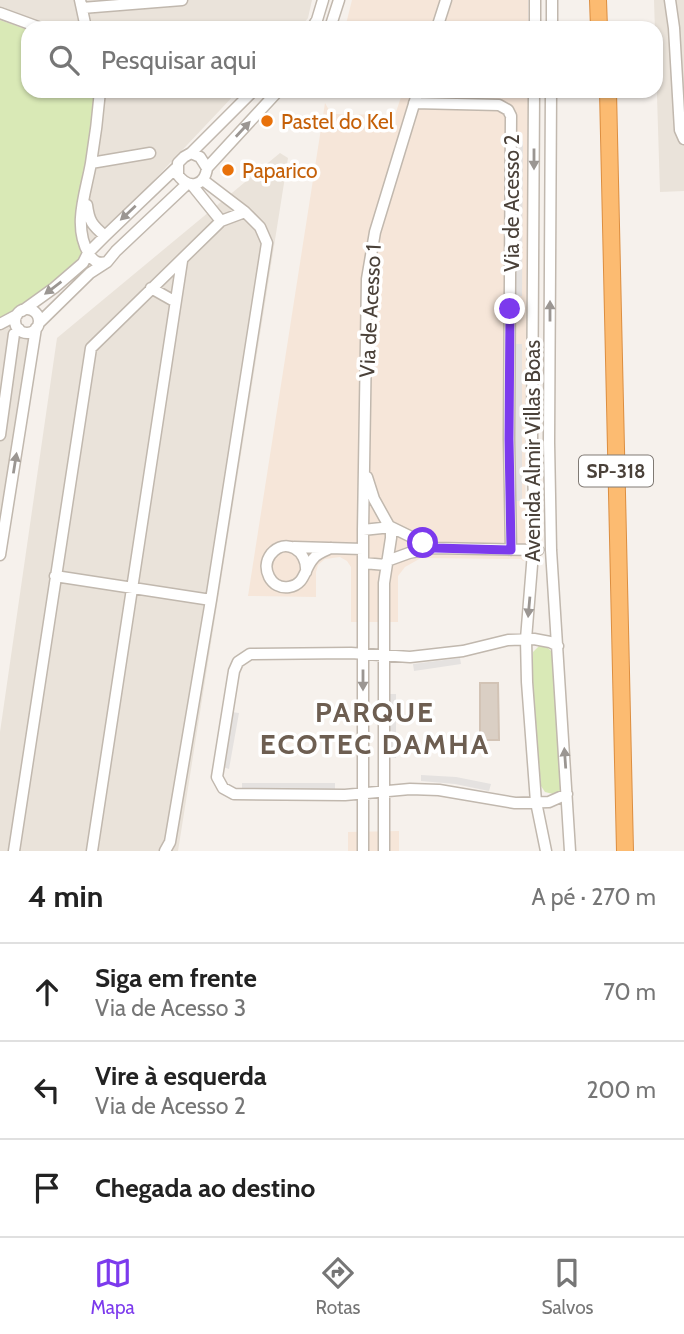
<!DOCTYPE html>
<html lang="pt">
<meta charset="utf-8">
<style>
body{margin:0;font-family:Cabin,sans-serif;background:#f6f6f6;color:#222}
.stop{position:absolute;width:21px;height:21px;margin:-16px;border:5px solid #7c3aed;border-radius:50%;background:#fff}
.stop.end{background:#7c3aed;border-color:#fff;box-shadow:0 2px 7px #0008}
.list{margin:0;padding:0;list-style:none}
h2{display:flex;justify-content:space-between;align-items:center;height:91px;margin:0;padding:0 28px;font-size:30px}
h2 small{font-size:23px;font-weight:400;color:#767676}
.list li{display:grid;grid-template-columns:46px 1fr auto;gap:21px;align-items:center;box-sizing:border-box;height:98px;padding:0 28px;border-top:2px solid #e0e0e0}
.list b{display:block;font-size:26px;white-space:nowrap}
.list p{margin:0;font-size:23px;white-space:nowrap;color:#767676}
.list em{font-size:23px;font-style:normal;color:#767676}
.icon{flex:none;width:38px;height:38px;fill:none;stroke:currentColor;stroke-width:2;stroke-linecap:round;stroke-linejoin:round}
.map{position:relative;flex:none;width:684px;height:851px;overflow:hidden}
.search{position:absolute;background:#fff;box-shadow:0 2px 5px #0004;left:21px;right:21px;top:21px;height:77px;display:flex;align-items:center;gap:18px;box-sizing:border-box;padding:0 24px;border-radius:21px;color:#767676;font-size:26px}
.sheet{height:385px;background:#fff}
nav{display:flex;justify-content:space-around;align-items:center;box-sizing:border-box;height:98px;border-top:2px solid #e0e0e0;background:#fff;font-size:19px;color:#767676}
nav a{display:grid;justify-items:center;gap:4px}
nav .on{color:#7c3aed}
.map>svg:first-child{display:block}
.residential{fill:#eae3da}
.commercial{fill:#f6e6d9}
.green{fill:#d9e9b6}
.parking{fill:#e5e2e0}
.building{fill:#dacfc4;stroke:#d2c3b5;stroke-width:2}
.lines{fill:none;stroke-linecap:round;stroke-linejoin:round}
.minor-casing{stroke:#c1b8ae;stroke-width:13}
.highway-casing{stroke:#dc8e40;stroke-width:18}
.minor{stroke:#fff;stroke-width:10}
.highway{stroke:#fcbb71;stroke-width:16}
.oneway{fill:#9b9692}
.route{stroke:#7c3aed;stroke-width:9}
.food-dot{fill:#e8710a;stroke:#fff;stroke-width:2.5}
.labels{text-anchor:middle;dominant-baseline:central;stroke-width:7;stroke-linejoin:round;paint-order:stroke}
.shield{fill:#fff;stroke:#807a74;stroke-width:2}
.shield-label{font-size:19px;font-weight:bold;fill:#4a4139}
.food-label{font-size:21px;fill:#c56008;stroke:#fff;text-anchor:start}
.street-label{font-size:21px;fill:#4a4139;stroke:#fff}
.district-label{font-size:28px;font-weight:bold;letter-spacing:2px;fill:#6d5e51;stroke:#fff}
</style>
<div class="map">
<svg width="684" height="851" viewBox="0 0 684 851">
<rect width="100%" height="100%" fill="#f6f1ec"/>
<!-- residential -->
<path class="residential" d="M 0,0 L 312,0 L 308,18 L 300,28 L 28,28 L 28,30 L 0,20 Z
M 654,0 L 684,0 L 684,191 L 660,192 Z
M 96,91 L 238,91 L 86,252 L 81,240 Z
M 280,153 L 288,158 L 178,851 L 0,851 L 0,732 L 57,338 Z
M 13,310 L 31,339 L 0,555 L 0,319 Z"/>
<!-- commercial -->
<path class="commercial" d="M 352,0 L 528,0 L 528,28 L 345,28 Z
M 403,91 L 528,91 L 525,443 L 526,559 L 523,561 L 521,559 L 421,558 L 405,567 L 398,576 L 398,622 L 351,622 L 351,567 L 347,561 L 340,557 L 325,559 L 318,565 L 316,572 L 316,597 L 248,596 L 325,103 L 329,110 L 336,114 L 395,115 Z
M 399,831 L 399,851 L 348,851 L 348,832 Z"/>
<!-- green -->
<path class="green" d="M 0,20 L 28,30 L 28,91 L 97,91 L 79,216 L 86,252 L 82,258 L 53,283 L 0,319 Z
M 539,646 L 547,647 L 553,653 L 562,787 L 560,791 L 553,794 L 545,792 L 541,786 L 533,689 L 533,652 Z"/>
<!-- parking -->
<path class="parking" d="M 516,141 L 523,141 L 522,296 L 516,296 Z
M 515,344 L 522,344 L 522,501 L 515,501 Z
M 460,658 L 461,664 L 414,671 L 413,664 Z
M 389,694 L 396,694 L 396,758 L 389,758 Z
M 232,712 L 239,713 L 229,769 L 223,767 Z
M 421,775 L 456,777 L 491,784 L 489,791 L 455,784 L 421,781 Z
M 242,783 L 335,783 L 335,790 L 242,790 Z"/>
<!-- building -->
<path class="building" d="M 480,683 L 498,683 L 499,740 L 480,740 Z"/>
<g class="lines">
<!-- minor casing -->
<g class="minor-casing">
<path id="minor" d="M 80,0 L 86,28
M 670,0 L 674,28 L 680,130 L 684,139
M 82,8 L 182,0
M 0,13 L 41,28
M 312,28 L 317,20 L 323,0
M 330,28 L 339,0
M 437,28 L 446,0
M 535,28 L 535,0
M 552,28 L 552,0
M 100,91 C 98,115 95,139 91,163 C 86,192 72,226 89,254 C 94,262 98,264 107,262
M 534,91 L 532,443 L 535,528 L 526,639 L 527,682 L 536,802 L 546,851
M 551,91 L 549,442 L 551,550 L 570,851
M 414,103 L 499,105 L 508,110 L 511,116 L 509,439 L 511,550
M 191,153 L 200,157 L 207,168 C 205,186 189,190 178,175 L 178,163 L 184,157 L 191,153 L 253,91
M 91,163 L 150,153
M 207,168 L 278,91
M 192,185 L 221,221
M 87,205 C 89,221 92,225 105,236
M 151,288 L 174,301
M15 321a12 12 0 1 1 24 0a12 12 0 1 1-24 0Z
M 22,311 L 54,288 L 83,263 L 88,253 L 105,236 L 177,167
M 39,323 L 90,273 L 107,262 L 116,251 L 187,184
M 0,324 L 17,315
M 0,435 L 14,334 L 19,329
M 367,477 L 374,499 L 389,526
M 391,527 L 434,548
M 363,530 L 367,279 L 375,232 L 418,91
M 294,547 L 363,549
M 0,555 L 36,328
M 387,561 L 409,553 L 434,548 L 538,550
M 363,563 L 363,851
M 306,572 C 308,550 285,537 271,554 C 260,568 271,590 289,587 C 305,585 304,569 313,559 C 317,553 324,551 331,548
M 55,576 L 211,600
M 558,646 L 550,642 L 534,639 L 508,640 L 463,651 L 410,657 L 351,653 L 250,654 L 238,662 L 234,671 L 217,777 L 223,788 L 234,794 L 345,795 L 410,789 L 439,790 L 515,803 L 549,802 L 567,794
M 14,851 L 91,348 L 221,221 L 245,212
M 92,851 L 182,261
M 165,851 L 170,842 L 211,600 L 267,243 L 260,227 L 245,212 L 203,180
M 384,851 L 384,583 L 391,538 L 391,527 L 363,530 L 363,563 L 386,565"/>
</g>
<!-- highway casing -->
<g class="highway-casing">
<path id="highway" d="M 598,0 L 599,28
M 608,91 L 625,851"/>
</g>
<!-- minor -->
<use href="#minor" class="minor"/>
<!-- highway -->
<use href="#highway" class="highway"/>
</g>
<!-- one-way arrows -->
<defs><path id="oneway-solid" d="M-6-.8H1V-3.2L6.5 0L1 3.2V.8H-6Z" transform="scale(1.75)"/></defs>
<g class="oneway">
<use href="#oneway-solid" transform="translate(243 129) rotate(-47)"/>
<use href="#oneway-solid" transform="translate(534 159) rotate(90)"/>
<use href="#oneway-solid" transform="translate(128 213) rotate(137)"/>
<use href="#oneway-solid" transform="translate(53 288) rotate(143)"/>
<use href="#oneway-solid" transform="translate(550 311) rotate(-90)"/>
<use href="#oneway-solid" transform="translate(15 463) rotate(-81)"/>
<use href="#oneway-solid" transform="translate(529 607) rotate(95)"/>
<use href="#oneway-solid" transform="translate(363 680) rotate(90)"/>
<use href="#oneway-solid" transform="translate(565 758) rotate(-94)"/>
</g>
<g class="lines">
<!-- route -->
<path class="route" d="M 423,543 L 434,548 L 511,550 L 509,439 L 510,309"/>
</g>
<!-- markers -->
<g class="food-dot">
<circle cx="267" cy="121" r="7"/>
<circle cx="228" cy="170" r="7"/>
</g>
<g class="labels">
<!-- shield labels -->
<rect class="shield" x="579" y="455.5" width="74" height="31" rx="5"/>
<g class="shield-label">
<text x="616" y="471">SP-318</text>
</g>
<!-- food labels -->
<g class="food-label">
<text x="281" y="121">Pastel do Kel</text>
<text x="242" y="170">Paparico</text>
</g>
<!-- street labels -->
<g class="street-label">
<text transform="translate(511 203) rotate(-90)">Via de Acesso 2</text>
<text transform="translate(370 311) rotate(-87)">Via de Acesso 1</text>
<text transform="translate(532 451) rotate(-90)">Avenida Almir Villas Boas</text>
</g>
<!-- district labels -->
<g class="district-label">
<text x="375" y="712">PARQUE<tspan x="375" dy="32">ECOTEC DAMHA</tspan></text>
</g>
</g>
</svg>
<div class="stop" style="left:423px;top:543px"></div>
<div class="stop end" style="left:510px;top:309px"></div>
<div class="search"><svg class="icon" aria-label="search" viewBox="0 0 24 24"><circle cx="10" cy="10" r="6"/><path d="M15 15l6 6"/></svg>Pesquisar aqui</div>
</div>
<section class="sheet">
<h2>4 min<small>A pé · 270 m</small></h2>
<ul class="list">
<li><svg class="icon" aria-label="ahead" viewBox="0 0 24 24"><path d="M12 20V5M6 11l6-6 6 6"/></svg><div><b>Siga em frente</b><p>Via de Acesso 3</p></div><em>70 m</em></li>
<li><svg class="icon" aria-label="left" viewBox="0 0 24 24"><path d="M17 20v-9H6M10 6l-5 5 5 5"/></svg><div><b>Vire à esquerda</b><p>Via de Acesso 2</p></div><em>200 m</em></li>
<li><svg class="icon" aria-label="arrive" viewBox="0 0 24 24"><path d="M6 21V4h12l-3 4 3 4H6"/></svg><div><b>Chegada ao destino</b></div></li>
</ul>
</section>
<nav>
<a class="on"><svg class="icon" aria-label="map" viewBox="0 0 24 24"><path d="M3 6l6-2 6 2 6-2v14l-6 2-6-2-6 2zM9 4v14M15 6v14"/></svg>Mapa</a>
<a><svg class="icon" aria-label="directions" viewBox="0 0 24 24"><path d="M12 3l9 9-9 9-9-9zM9 14v-3h6M13 9l2 2-2 2"/></svg>Rotas</a>
<a><svg class="icon" aria-label="saved" viewBox="0 0 24 24"><path d="M7 4h10v16l-5-4-5 4z"/></svg>Salvos</a>
</nav>
